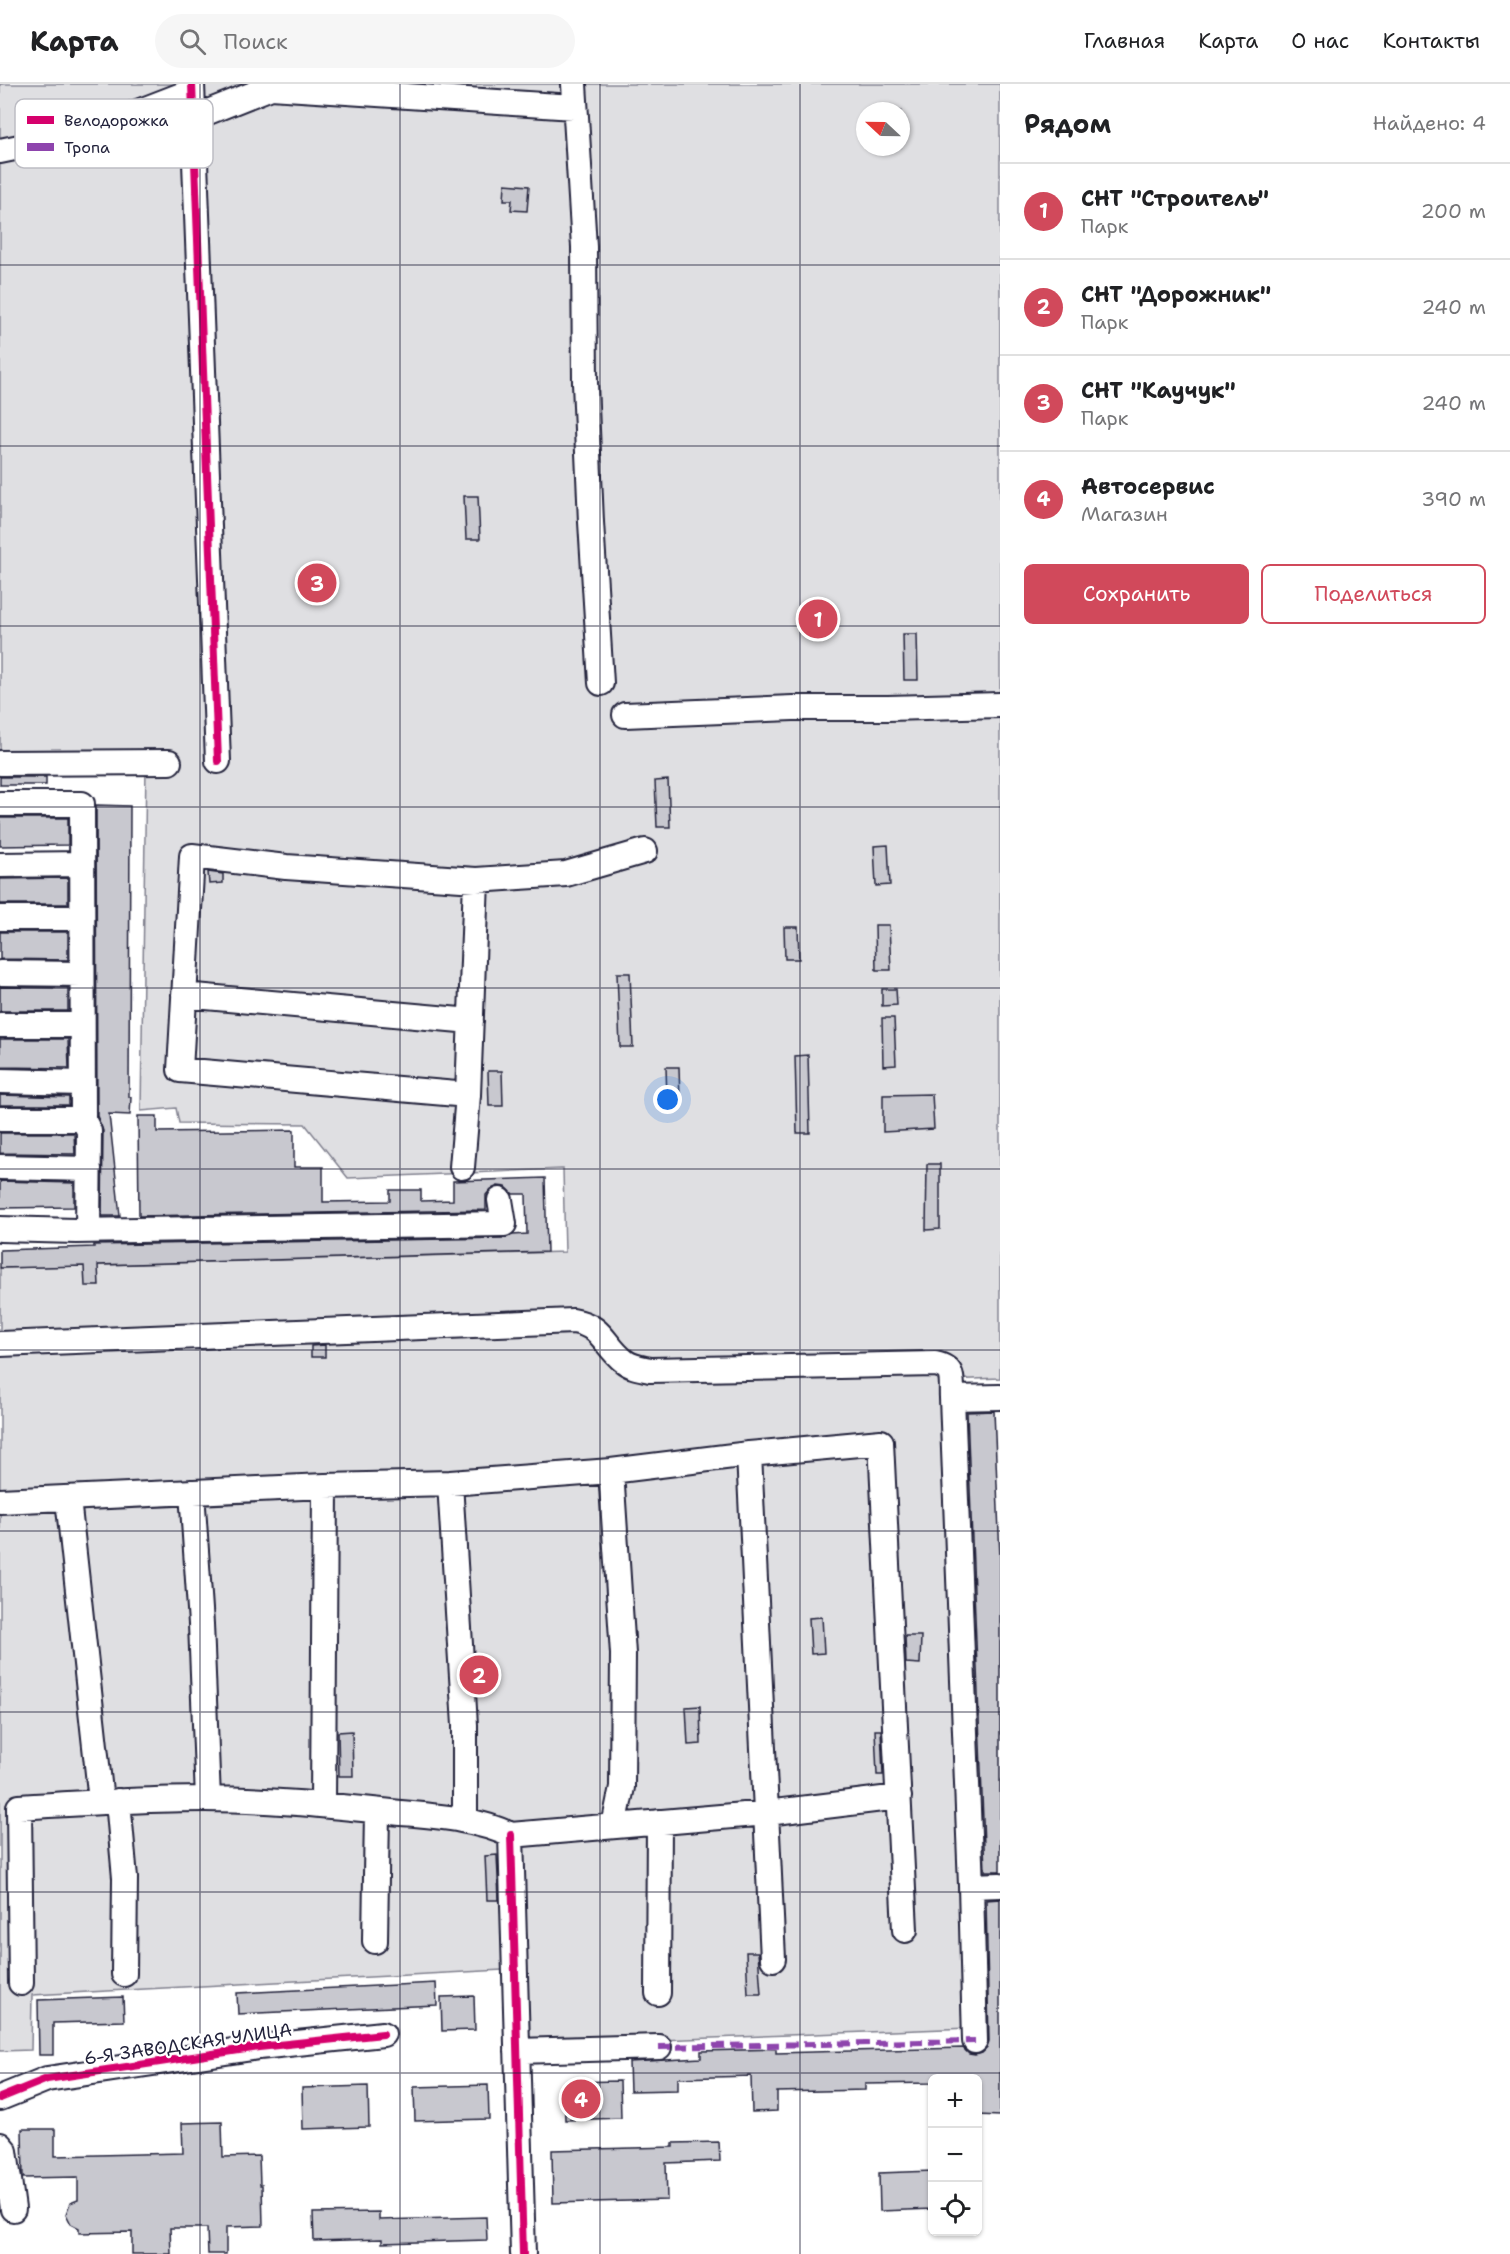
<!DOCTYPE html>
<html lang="ru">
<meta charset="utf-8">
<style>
body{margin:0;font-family:"Shantell Sans",sans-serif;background:#f6f6f6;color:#202124}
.controls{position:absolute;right:18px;bottom:18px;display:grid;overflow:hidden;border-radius:9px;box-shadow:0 2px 4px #0004}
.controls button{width:54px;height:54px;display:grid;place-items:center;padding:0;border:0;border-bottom:2px solid #e0e0e0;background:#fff;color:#202124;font:30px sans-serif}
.compass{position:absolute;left:856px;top:18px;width:54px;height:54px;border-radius:50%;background:#fff;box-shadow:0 2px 4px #0004;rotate:292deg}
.you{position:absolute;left:668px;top:1016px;width:21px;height:21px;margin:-15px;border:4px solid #fff;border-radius:50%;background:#1a73e8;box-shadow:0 0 0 9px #1a73e833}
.badge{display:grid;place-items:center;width:39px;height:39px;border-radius:50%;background:#d1495b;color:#fff;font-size:20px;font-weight:700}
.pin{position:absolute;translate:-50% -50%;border:3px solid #fff;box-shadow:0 2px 6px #0006}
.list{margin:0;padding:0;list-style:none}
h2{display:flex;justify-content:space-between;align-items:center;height:78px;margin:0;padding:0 24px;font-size:26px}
h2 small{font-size:20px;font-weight:400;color:#757577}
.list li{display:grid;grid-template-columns:39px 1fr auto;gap:18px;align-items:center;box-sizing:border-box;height:96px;padding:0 24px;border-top:2px solid #e0e0e0}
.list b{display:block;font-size:22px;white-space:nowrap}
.list p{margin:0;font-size:20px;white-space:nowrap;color:#757577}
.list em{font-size:20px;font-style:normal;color:#757577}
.actions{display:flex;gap:12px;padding:18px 24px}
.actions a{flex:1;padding:14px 0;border:2px solid #d1495b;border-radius:9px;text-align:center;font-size:21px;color:#d1495b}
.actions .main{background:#d1495b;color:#fff}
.icon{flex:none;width:33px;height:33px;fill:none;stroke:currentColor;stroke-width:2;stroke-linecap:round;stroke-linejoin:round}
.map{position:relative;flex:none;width:1000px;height:2170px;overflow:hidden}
header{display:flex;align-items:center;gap:36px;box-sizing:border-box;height:84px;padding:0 30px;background:#fff;border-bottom:2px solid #e0e0e0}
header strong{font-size:28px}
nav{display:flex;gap:33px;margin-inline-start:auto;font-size:21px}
.search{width:420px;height:54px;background:#f6f6f6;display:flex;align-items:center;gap:15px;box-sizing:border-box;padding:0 21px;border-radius:33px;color:#757577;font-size:22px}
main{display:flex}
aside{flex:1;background:#fff}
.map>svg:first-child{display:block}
.green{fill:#dfdfe2;stroke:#80808e;stroke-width:1.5;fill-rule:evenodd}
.building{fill:#c8c8cf;stroke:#22223b;stroke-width:1.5}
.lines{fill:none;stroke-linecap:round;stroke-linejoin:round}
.minor-casing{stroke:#22223b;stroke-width:28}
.minor{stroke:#fff;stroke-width:24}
.quiet{stroke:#8e44ad;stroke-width:6;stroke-dasharray:12 6;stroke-linecap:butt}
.cycleway-casing{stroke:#fff;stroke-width:11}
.cycleway{stroke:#d6006c;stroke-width:8}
.grid{fill:none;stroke:#22223b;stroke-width:1.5;stroke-opacity:0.55}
.labels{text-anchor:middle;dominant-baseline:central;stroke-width:4.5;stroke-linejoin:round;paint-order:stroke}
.street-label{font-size:18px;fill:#22223b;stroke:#fff}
.key{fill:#fff;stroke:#bdbdc4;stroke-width:1.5}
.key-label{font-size:16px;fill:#22223b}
</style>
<header>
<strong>Карта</strong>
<div class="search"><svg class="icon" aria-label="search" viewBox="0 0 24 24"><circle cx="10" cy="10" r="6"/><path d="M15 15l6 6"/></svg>Поиск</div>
<nav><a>Главная</a><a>Карта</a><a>О нас</a><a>Контакты</a></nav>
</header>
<main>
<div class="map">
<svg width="1000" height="2170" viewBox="0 0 1000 2170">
<rect width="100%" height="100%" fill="#fff"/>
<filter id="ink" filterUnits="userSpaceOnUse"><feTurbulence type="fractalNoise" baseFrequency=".0167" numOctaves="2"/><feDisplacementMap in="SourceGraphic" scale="12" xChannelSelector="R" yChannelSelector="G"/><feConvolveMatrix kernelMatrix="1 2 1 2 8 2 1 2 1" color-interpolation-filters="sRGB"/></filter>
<g filter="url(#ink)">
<!-- green -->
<path class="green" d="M 0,0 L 1000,0 L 1000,1294 L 947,1296 L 970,1944 L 527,1961 L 523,1885 L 32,1911 L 31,1966 L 0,1967 L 0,1184 L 565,1168 L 563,1085 L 348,1094 L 305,1040 L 179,1039 L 176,1024 L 141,1027 L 146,682 L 0,677 ZM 865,27 L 901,27 L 901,63 L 865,63 Z"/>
<!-- building -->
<path class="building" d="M 505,100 L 529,102 L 527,127 L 511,126 L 512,116 L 504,116 Z
M 464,412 L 478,412 L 480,455 L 466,455 Z
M 903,550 L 917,550 L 918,596 L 904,596 Z
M 0,693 L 46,693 L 46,701 L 0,701 Z
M 668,696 L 670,743 L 657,743 L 655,697 Z
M 96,721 L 130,722 L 129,1013 L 131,1013 L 130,1031 L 109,1030 L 120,1132 L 102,1132 L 103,1047 L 97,1032 Z
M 0,734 L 68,734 L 68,761 L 0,762 Z
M 888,761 L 890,801 L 876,802 L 874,762 Z
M 208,788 L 223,790 L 223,799 L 209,800 Z
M 68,794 L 68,820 L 0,820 L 0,795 Z
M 875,841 L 889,841 L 891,886 L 876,886 Z
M 784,843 L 798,843 L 799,875 L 785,875 Z
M 0,848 L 68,848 L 68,876 L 0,875 Z
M 617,889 L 630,889 L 633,963 L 620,963 Z
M 0,903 L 68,904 L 68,927 L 0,927 Z
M 882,905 L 896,905 L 897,921 L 882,922 Z
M 882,934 L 894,934 L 896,981 L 883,982 Z
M 0,955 L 68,955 L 69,984 L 0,983 Z
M 808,971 L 810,1049 L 797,1049 L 795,972 Z
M 666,983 L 679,983 L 680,1016 L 667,1016 Z
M 488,987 L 502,987 L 503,1022 L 489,1022 Z
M 932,1010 L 934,1045 L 883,1048 L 883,1011 Z
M 0,1011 L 69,1013 L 69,1021 L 0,1021 Z
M 138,1032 L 157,1032 L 157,1048 L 294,1046 L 294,1083 L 323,1083 L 323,1118 L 390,1117 L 390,1106 L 421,1106 L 421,1117 L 453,1116 L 453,1097 L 545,1094 L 547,1168 L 98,1181 L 99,1202 L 85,1202 L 84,1182 L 0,1184 L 0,1166 L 94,1163 L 94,1161 L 504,1154 L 513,1151 L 527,1150 L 526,1110 L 513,1110 L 506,1103 L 498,1102 L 491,1105 L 486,1111 L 486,1126 L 139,1132 Z
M 0,1049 L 74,1049 L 75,1070 L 0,1069 Z
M 927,1080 L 940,1080 L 940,1145 L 926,1146 Z
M 0,1097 L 74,1099 L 74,1123 L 0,1124 Z
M 325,1261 L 325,1273 L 311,1273 L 311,1262 Z
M 994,1327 L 1000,1474 L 1000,1787 L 985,1787 L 967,1328 Z
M 822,1533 L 824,1569 L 811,1570 L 809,1534 Z
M 905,1552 L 921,1552 L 920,1580 L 906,1579 Z
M 700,1622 L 701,1660 L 688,1661 L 686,1623 Z
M 875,1646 L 881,1646 L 883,1691 L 877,1691 Z
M 352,1647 L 353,1692 L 339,1692 L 338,1648 Z
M 497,1771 L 499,1816 L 487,1816 L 485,1772 Z
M 1000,1815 L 1000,2032 L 978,2031 L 978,1995 L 933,1995 L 933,1999 L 865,2000 L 865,2006 L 777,2008 L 777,2027 L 752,2028 L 751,1992 L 678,1994 L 678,2006 L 630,2007 L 629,1978 L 701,1974 L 701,1967 L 776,1965 L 776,1969 L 963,1964 L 969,1970 L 975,1971 L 982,1969 L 987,1964 L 989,1957 L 986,1816 Z
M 746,1868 L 758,1868 L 761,1910 L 748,1910 Z
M 436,1899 L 437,1921 L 238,1930 L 237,1909 Z
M 474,1912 L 475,1946 L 442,1947 L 441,1913 Z
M 123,1913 L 124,1937 L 53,1939 L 53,1971 L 39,1971 L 38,1916 Z
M 620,1997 L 621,2034 L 565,2036 L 564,1998 Z
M 488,2001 L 489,2035 L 415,2037 L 414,2003 Z
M 368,2002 L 369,2043 L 303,2045 L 302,2004 Z
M 222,2038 L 223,2073 L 259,2072 L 260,2101 L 262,2101 L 263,2142 L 226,2143 L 226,2170 L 208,2170 L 207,2144 L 170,2144 L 171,2170 L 132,2170 L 132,2148 L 79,2149 L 79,2144 L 71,2140 L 66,2130 L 70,2119 L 78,2116 L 78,2093 L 23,2094 L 22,2045 L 55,2045 L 55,2072 L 183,2069 L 182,2039 Z
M 719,2058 L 720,2077 L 666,2079 L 667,2116 L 553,2119 L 552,2066 L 673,2063 L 673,2059 Z
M 933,2087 L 933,2125 L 880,2127 L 879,2089 Z
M 379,2128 L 379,2136 L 486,2133 L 487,2156 L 382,2159 L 382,2155 L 314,2157 L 313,2129 Z"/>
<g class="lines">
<!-- minor casing -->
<g class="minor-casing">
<path id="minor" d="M 192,0 L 218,677
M 574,0 L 584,163 L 585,299 L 591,438 L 601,599
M 193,34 L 271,3 L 574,23
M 0,67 L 78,51 L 192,7
M 625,631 L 793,624 L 888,624 L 1000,621
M 0,679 L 169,678
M 0,720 L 82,720 L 83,1035 L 89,1047 L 88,1146
M 0,781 L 82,780
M 476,796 L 468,1011 L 180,986 L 192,772 L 286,783 L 476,796 L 566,790 L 645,767
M 0,834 L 82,834
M 0,889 L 82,890
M 184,911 L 471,937
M 0,941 L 82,941
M 0,997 L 83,999
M 0,1035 L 83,1035
M 0,1083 L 89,1085
M 462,1083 L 468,1011
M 0,1145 L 76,1147 L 504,1140 L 500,1116
M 0,1260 L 573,1237 C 603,1242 603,1260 624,1277 C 631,1283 641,1284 650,1286 L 935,1280 C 956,1284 951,1297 952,1314
M 749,1370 L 773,1875
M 611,1387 L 623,1570 L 622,1703 L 614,1742
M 450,1399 L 465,1641 L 465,1736
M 192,1408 L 201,1540 L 208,1715
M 68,1415 L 101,1717
M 0,1417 L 325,1402 L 450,1399 L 611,1387 L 749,1370 L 881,1358 L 905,1846
M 118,1717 L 125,1794 L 124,1890
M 323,1721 L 325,1402
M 511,1751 L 523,2170
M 971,1802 L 1000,1801
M 375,1857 L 377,1727
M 21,1899 L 19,1723 C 81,1719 143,1715 205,1715 C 264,1715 323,1721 382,1727 C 426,1732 470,1732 511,1751 L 767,1729 L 899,1713
M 658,1909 L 659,1738
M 975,1957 L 971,1802 L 952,1314 L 1000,1313
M 517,1967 L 659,1963
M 0,2014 L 47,1995 L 259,1963 L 383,1950
M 0,2061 L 5,2067 L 13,2125"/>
</g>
<!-- minor -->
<use href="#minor" class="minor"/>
<!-- quiet -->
<path class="quiet" d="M 659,1963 L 975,1957"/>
<!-- cycleway casing -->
<g class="cycleway-casing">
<path id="cycleway" d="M 192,0 L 218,677
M 511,1751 L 523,2170
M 0,2014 L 47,1995 L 259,1963 L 383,1950"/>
</g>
<!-- cycleway -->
<use href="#cycleway" class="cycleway"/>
</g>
</g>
<!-- grid -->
<path class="grid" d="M 200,0 L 200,2170M 400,0 L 400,2170M 600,0 L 600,2170M 800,0 L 800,2170M 0,181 L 1000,181M 0,362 L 1000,362M 0,542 L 1000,542M 0,723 L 1000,723M 0,904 L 1000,904M 0,1085 L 1000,1085M 0,1266 L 1000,1266M 0,1447 L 1000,1447M 0,1628 L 1000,1628M 0,1808 L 1000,1808M 0,1989 L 1000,1989"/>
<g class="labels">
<!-- street labels -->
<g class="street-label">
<text transform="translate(188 1960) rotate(-8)">6-Я ЗАВОДСКАЯ УЛИЦА</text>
</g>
</g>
<!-- legend -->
<rect x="15" y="15" width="198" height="69" rx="9" class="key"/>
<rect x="27" y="32" width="27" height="8" fill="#d6006c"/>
<rect x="27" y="59" width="27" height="8" fill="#8e44ad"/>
<g class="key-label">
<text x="64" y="42">Велодорожка</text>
<text x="64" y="69">Тропа</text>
</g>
</svg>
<div class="controls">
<button>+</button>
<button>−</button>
<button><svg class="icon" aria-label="locate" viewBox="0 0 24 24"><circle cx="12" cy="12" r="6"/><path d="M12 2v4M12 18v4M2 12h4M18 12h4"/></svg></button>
</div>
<svg class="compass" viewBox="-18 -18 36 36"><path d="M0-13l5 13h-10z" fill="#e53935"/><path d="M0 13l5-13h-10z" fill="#757577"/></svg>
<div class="you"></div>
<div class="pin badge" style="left:818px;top:535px">1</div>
<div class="pin badge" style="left:479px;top:1591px">2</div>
<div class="pin badge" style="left:317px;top:499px">3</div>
<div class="pin badge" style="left:581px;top:2015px">4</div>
</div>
<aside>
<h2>Рядом<small>Найдено: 4</small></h2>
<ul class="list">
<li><span class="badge">1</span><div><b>СНТ &quot;Строитель&quot;</b><p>Парк</p></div><em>200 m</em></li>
<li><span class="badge">2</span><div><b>СНТ &quot;Дорожник&quot;</b><p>Парк</p></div><em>240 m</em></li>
<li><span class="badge">3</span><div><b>СНТ &quot;Каучук&quot;</b><p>Парк</p></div><em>240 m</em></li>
<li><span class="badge">4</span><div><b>Автосервис</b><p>Магазин</p></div><em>390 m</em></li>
</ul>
<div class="actions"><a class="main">Сохранить</a><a>Поделиться</a></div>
</aside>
</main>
